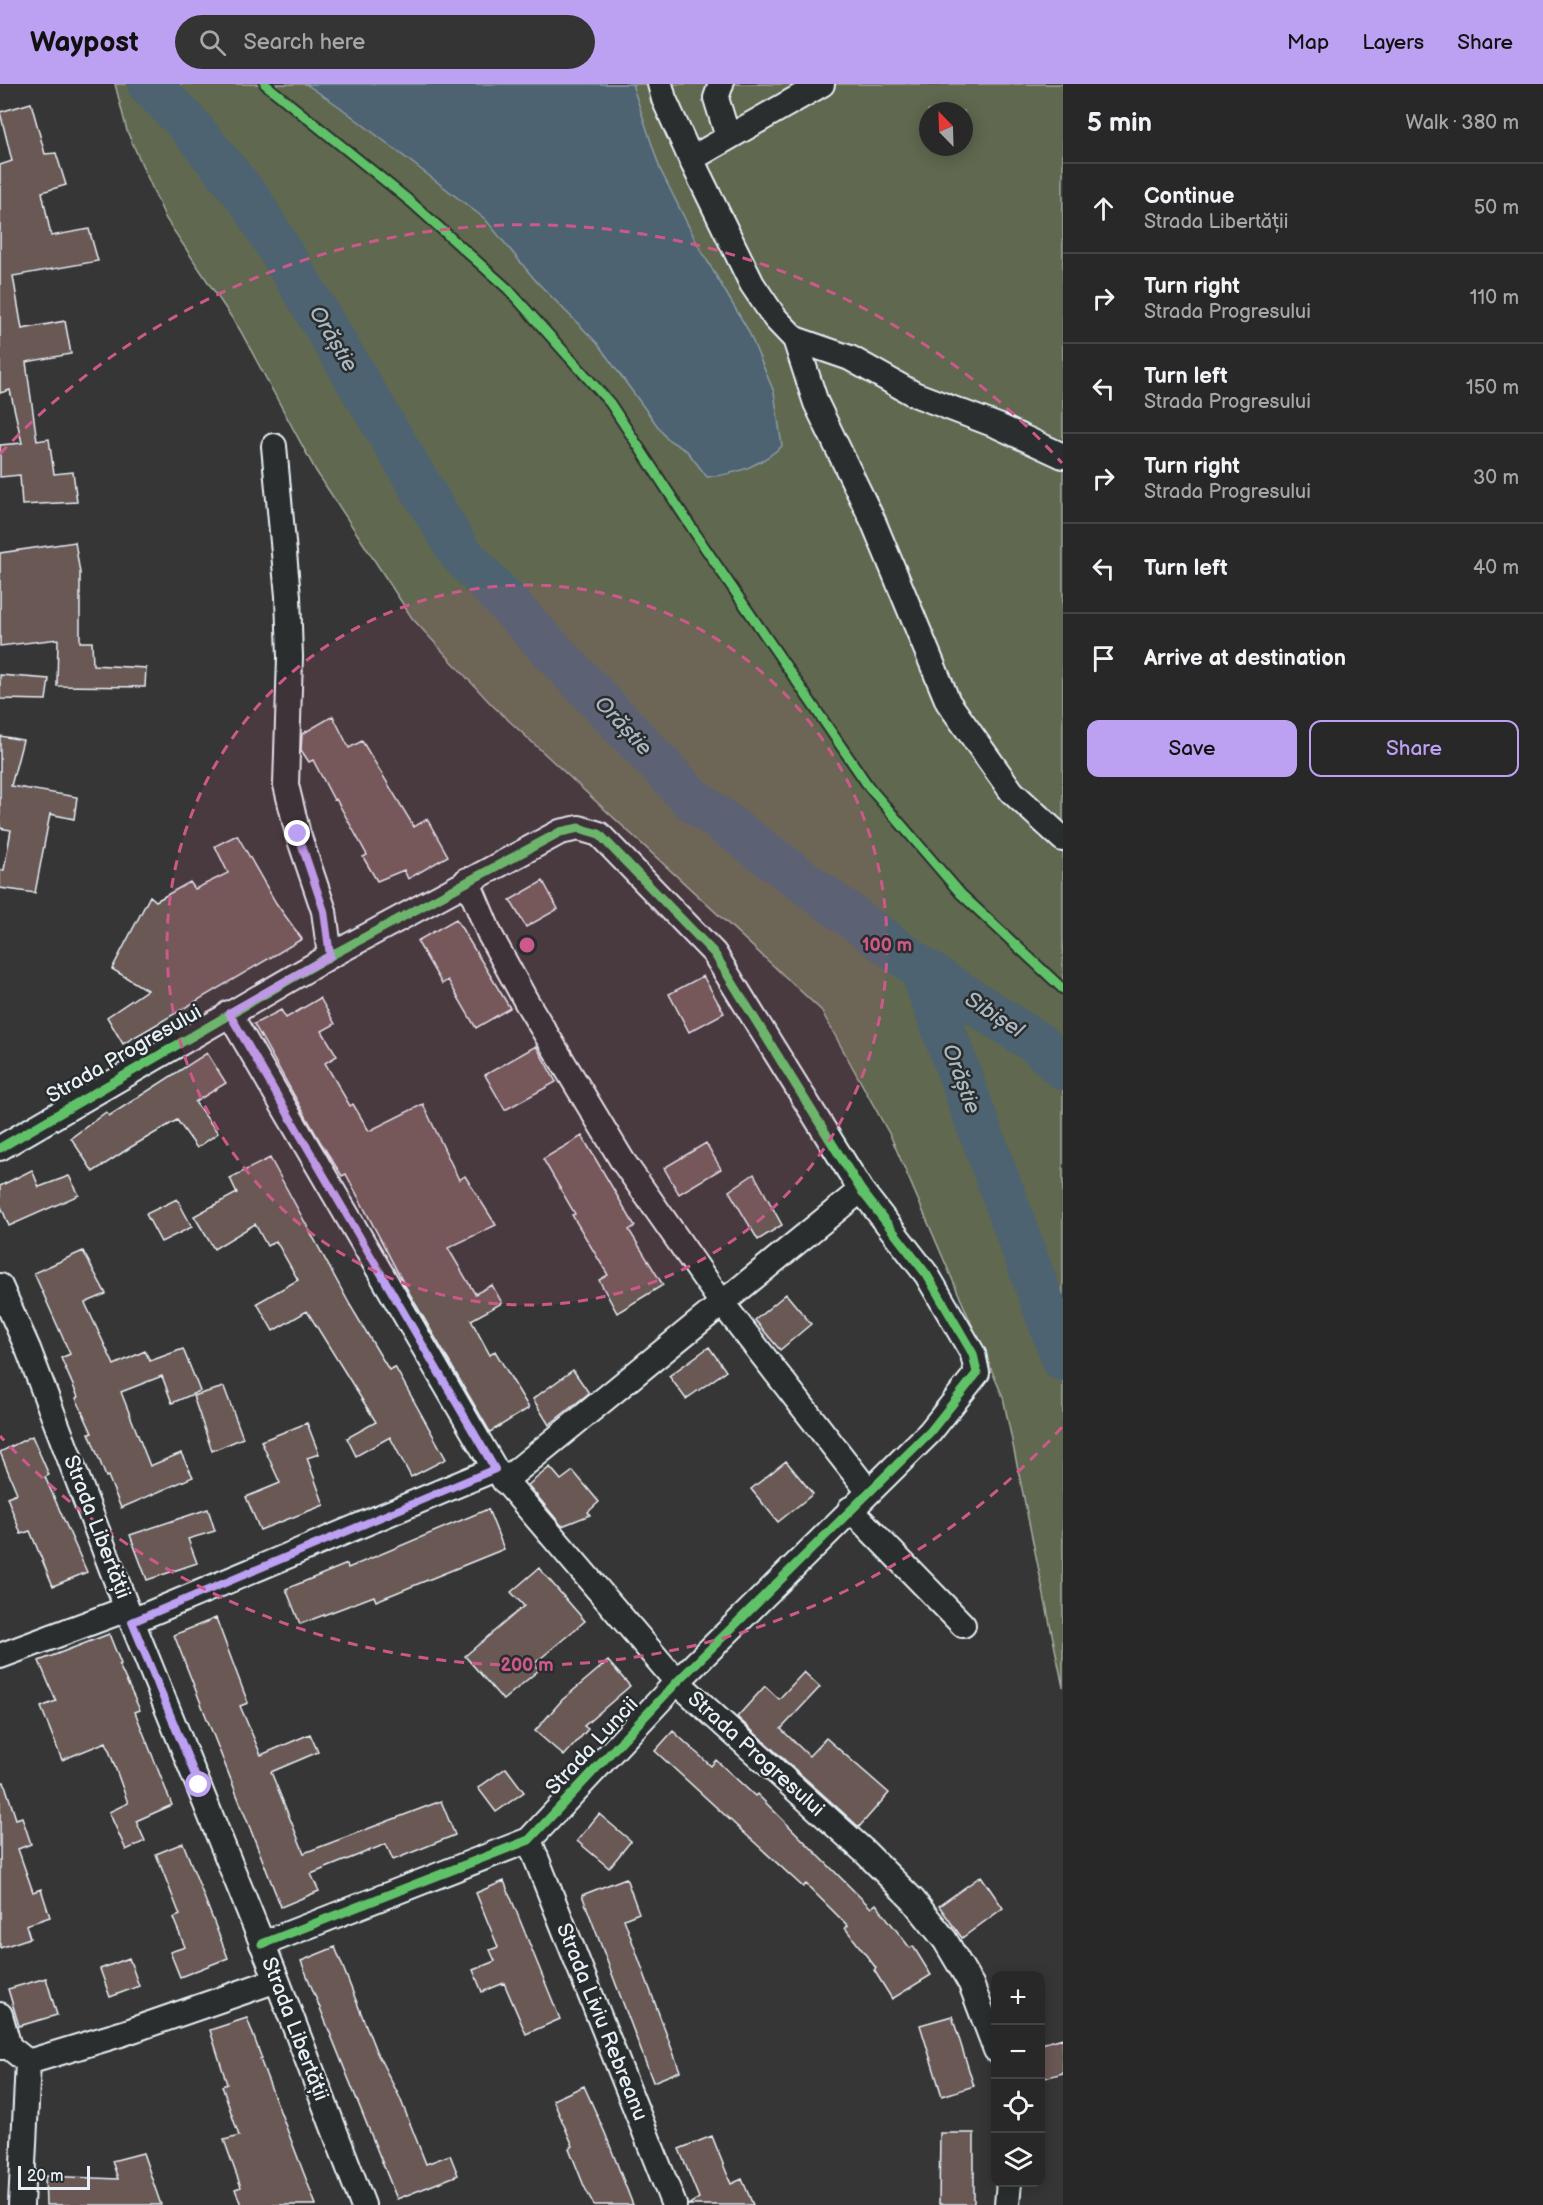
<!DOCTYPE html>
<meta charset="utf-8">
<style>
body{margin:0;font-family:"Balsamiq Sans",sans-serif;background:#353434;color:#f1f3f6}
.controls{position:absolute;right:18px;bottom:18px;display:grid;overflow:hidden;border-radius:12px;box-shadow:0 3px 15px #0003}
.controls button{width:54px;height:54px;display:grid;place-items:center;padding:0;border:0;border-bottom:2px solid #454445;background:#292828;color:#f1f3f6;font:30px sans-serif}
.compass{position:absolute;left:919px;top:18px;width:54px;height:54px;border-radius:50%;background:#292828;box-shadow:0 3px 15px #0003;rotate:337deg}
.scale{position:absolute;left:18px;bottom:15px;width:72px;box-sizing:border-box;padding-left:6px;border:3px solid #e8f1f8;border-top:0;font-size:16px;line-height:21px;white-space:nowrap;color:#e8f1f8;-webkit-text-stroke:4px #2a2d2e;paint-order:stroke}
.stop{position:absolute;width:18px;height:18px;margin:-14px;border:4px solid #bca0f2;border-radius:50%;background:#fff}
.stop.end{background:#bca0f2;border-color:#fff;box-shadow:0 2px 6px #0008}
.list{margin:0;padding:0;list-style:none}
h2{display:flex;justify-content:space-between;align-items:center;height:78px;margin:0;padding:0 24px;font-size:26px}
h2 small{font-size:20px;font-weight:400;color:#a5a6a8}
.list li{display:grid;grid-template-columns:39px 1fr auto;gap:18px;align-items:center;box-sizing:border-box;height:90px;padding:0 24px;border-top:2px solid #454445}
.list b{display:block;font-size:22px;white-space:nowrap}
.list p{margin:0;font-size:20px;white-space:nowrap;color:#a5a6a8}
.list em{font-size:20px;font-style:normal;color:#a5a6a8}
.actions{display:flex;gap:12px;padding:18px 24px}
.actions a{flex:1;padding:14px 0;border:2px solid #bca0f2;border-radius:12px;text-align:center;font-size:21px;color:#bca0f2}
.actions .main{background:#bca0f2;color:#111}
.icon{flex:none;width:33px;height:33px;fill:none;stroke:currentColor;stroke-width:2;stroke-linecap:round;stroke-linejoin:round}
.map{position:relative;flex:none;width:1063px;height:2121px;overflow:hidden}
header{display:flex;align-items:center;gap:36px;box-sizing:border-box;height:84px;padding:0 30px;background:#bca0f2;color:#111}
header strong{font-size:28px}
nav{display:flex;gap:33px;margin-inline-start:auto;font-size:21px}
.search{width:420px;height:54px;background:#353434;display:flex;align-items:center;gap:15px;box-sizing:border-box;padding:0 21px;border-radius:33px;color:#a5a6a8;font-size:22px}
main{display:flex}
aside{flex:1;background:#292828}
.map>svg:first-child{display:block}
.green{fill:#60684f;stroke:#a4aca4;stroke-width:1.5;fill-rule:evenodd}
.water{fill:#4e6371;stroke:#8c9ca7;stroke-width:1.5}
.lines{fill:none;stroke-linecap:round;stroke-linejoin:round}
.river{stroke:#4e6371;stroke-width:44}
.building{fill:#6a5954;stroke:#e8f1f8;stroke-width:1.5}
.minor-casing{stroke:#e8f1f8;stroke-width:28}
.minor{stroke:#2a2d2e;stroke-width:24}
.cycleway-casing{stroke:#2a2d2e;stroke-width:13}
.cycleway{stroke:#61c268;stroke-width:9}
.route{stroke:#bca0f2;stroke-width:8}
.ring{fill:none;stroke:#cd598a;stroke-width:3;stroke-dasharray:10 8}
.labels{text-anchor:middle;dominant-baseline:central;stroke-width:5;stroke-linejoin:round;paint-order:stroke}
.street-label{font-size:21px;fill:#e8f1f8;stroke:#2a2d2e}
.water-label{font-size:22px;font-style:italic;fill:#aab8c2;stroke:#2a2d2e}
.centre{fill:#cd598a;stroke:#2a2d2e;stroke-width:3}
.ring-label{font-size:18px;text-anchor:middle;font-weight:bold;fill:#cd598a;stroke:#2a2d2e;stroke-width:5;stroke-linejoin:round;paint-order:stroke}
</style>
<header>
<strong>Waypost</strong>
<div class="search"><svg class="icon" aria-label="search" viewBox="0 0 24 24"><circle cx="10" cy="10" r="6"/><path d="M15 15l6 6"/></svg>Search here</div>
<nav><a>Map</a><a>Layers</a><a>Share</a></nav>
</header>
<main>
<div class="map">
<svg width="1063" height="2121" viewBox="0 0 1063 2121">
<rect width="100%" height="100%" fill="#373636"/>
<filter id="ink" filterUnits="userSpaceOnUse"><feTurbulence type="fractalNoise" baseFrequency=".0167" numOctaves="2"/><feDisplacementMap in="SourceGraphic" scale="12" xChannelSelector="R" yChannelSelector="G"/><feConvolveMatrix kernelMatrix="1 2 1 2 8 2 1 2 1" color-interpolation-filters="sRGB"/></filter>
<g filter="url(#ink)">
<!-- green -->
<path class="green" d="M 115,0 L 1063,0 L 1063,1603 L 1003,1313 L 891,1053 L 821,926 L 491,620 L 412,534 L 316,387 L 240,246 L 166,135 L 127,47 ZM 928,27 L 964,27 L 964,63 L 928,63 Z"/>
<!-- water -->
<path class="water" d="M 306,0 L 632,0 L 660,85 L 698,161 L 748,246 L 774,308 L 782,362 C 759,382 738,390 707,393 L 687,367 L 667,355 L 597,259 L 536,197 L 485,135 L 340,23 Z"/>
<g class="lines">
<!-- river -->
<path class="river" d="M 149,0 L 188,40 L 250,116 L 460,469 L 692,715 L 921,884 L 1063,1275
M 921,884 L 1037,959 L 1063,984"/>
</g>
<!-- building -->
<path class="building" d="M 31,19 L 45,70 L 56,69 L 66,101 L 42,108 L 51,152 L 89,145 L 98,177 L 13,192 L 22,245 L 65,237 L 71,270 L 26,278 L 37,357 L 49,355 L 54,390 L 73,388 L 77,418 L 22,421 L 20,391 L 0,393 L 0,361 L 22,359 L 10,306 L 0,309 L 0,81 L 12,77 L 0,28 Z
M 75,458 L 80,489 L 80,558 L 92,558 L 93,581 L 146,584 L 145,603 L 57,602 L 58,555 L 0,562 L 0,469 Z
M 0,591 L 49,595 L 46,616 L 0,615 Z
M 333,632 L 349,664 L 362,657 L 414,743 L 427,735 L 448,772 L 408,795 L 404,786 L 377,797 L 363,773 L 367,771 L 336,715 L 334,716 L 313,676 L 309,678 L 301,666 L 302,650 Z
M 0,652 L 23,656 L 11,702 L 77,713 L 74,735 L 50,730 L 35,809 L 0,804 L 0,786 L 4,786 L 11,746 L 0,744 Z
M 237,751 L 276,819 L 302,855 L 123,960 L 107,933 L 147,906 L 112,885 L 150,812 L 156,817 L 190,798 L 195,805 L 228,789 L 215,762 Z
M 543,797 L 558,825 L 526,843 L 510,816 Z
M 456,835 L 510,924 L 476,944 L 448,896 L 442,900 L 417,857 Z
M 703,892 L 724,929 L 689,948 L 669,910 Z
M 320,914 L 335,940 L 322,947 L 337,972 L 325,979 L 350,1022 L 353,1020 L 369,1047 L 423,1020 L 459,1096 L 465,1092 L 496,1141 L 448,1164 L 475,1210 L 492,1201 L 502,1219 L 471,1236 L 490,1271 L 495,1267 L 529,1324 L 490,1348 L 404,1200 L 346,1090 L 342,1092 L 321,1059 L 254,940 L 281,926 L 286,934 Z
M 536,962 L 556,998 L 505,1026 L 485,991 Z
M 207,969 L 226,999 L 195,1018 L 218,1049 L 197,1064 L 177,1036 L 131,1063 L 93,1088 L 71,1054 L 106,1028 L 109,1032 Z
M 582,1052 L 635,1142 L 629,1146 L 663,1201 L 617,1229 L 599,1196 L 608,1191 L 572,1131 L 575,1130 L 543,1075 Z
M 706,1059 L 721,1085 L 679,1110 L 664,1084 Z
M 270,1074 L 350,1221 L 389,1286 L 395,1283 L 446,1375 L 411,1393 L 390,1353 L 356,1372 L 347,1354 L 376,1338 L 307,1227 L 273,1247 L 257,1219 L 298,1196 L 276,1157 L 267,1162 L 255,1140 L 214,1165 L 194,1132 L 237,1109 L 230,1094 Z
M 32,1086 L 39,1103 L 69,1092 L 79,1111 L 9,1142 L 0,1120 L 0,1102 Z
M 754,1090 L 782,1141 L 758,1156 L 729,1107 Z
M 177,1115 L 192,1143 L 161,1158 L 146,1130 Z
M 83,1167 L 106,1210 L 85,1219 L 114,1281 L 145,1267 L 150,1277 L 183,1265 L 200,1307 L 172,1319 L 162,1292 L 121,1308 L 150,1382 L 181,1369 L 193,1393 L 121,1424 L 108,1392 L 106,1393 L 89,1349 L 92,1349 L 76,1314 L 78,1313 L 61,1274 L 70,1270 L 34,1189 Z
M 786,1210 L 811,1240 L 780,1266 L 755,1236 Z
M 709,1263 L 726,1287 L 686,1315 L 669,1292 Z
M 573,1286 L 589,1309 L 549,1341 L 533,1315 Z
M 224,1303 L 243,1354 L 212,1367 L 193,1312 Z
M 307,1339 L 319,1370 L 307,1374 L 324,1421 L 260,1446 L 246,1413 L 280,1399 L 261,1357 Z
M 32,1352 L 49,1391 L 45,1393 L 87,1488 L 53,1502 L 30,1447 L 21,1450 L 7,1413 L 17,1409 L 0,1368 Z
M 786,1377 L 813,1410 L 778,1438 L 751,1405 Z
M 550,1383 L 561,1396 L 573,1387 L 599,1418 L 588,1428 L 590,1431 L 562,1442 L 528,1401 Z
M 208,1425 L 215,1447 L 188,1455 L 197,1479 L 147,1496 L 130,1451 Z
M 488,1425 L 504,1465 L 376,1517 L 374,1512 L 300,1540 L 286,1505 L 347,1480 L 348,1484 Z
M 539,1484 L 585,1537 L 534,1580 L 539,1586 L 503,1616 L 465,1572 L 524,1522 L 511,1508 Z
M 216,1534 L 248,1619 L 240,1622 L 261,1671 L 310,1650 L 318,1668 L 271,1688 L 304,1769 L 441,1717 L 455,1751 L 393,1776 L 386,1760 L 311,1790 L 319,1807 L 281,1823 L 174,1551 Z
M 109,1550 L 121,1580 L 119,1581 L 140,1626 L 135,1628 L 172,1721 L 136,1737 L 145,1757 L 126,1766 L 109,1728 L 128,1719 L 106,1658 L 62,1676 L 41,1623 L 56,1617 L 39,1577 Z
M 608,1577 L 630,1602 L 584,1642 L 588,1645 L 564,1672 L 535,1647 L 562,1616 Z
M 804,1588 L 820,1603 L 781,1645 L 809,1672 L 826,1654 L 889,1709 L 859,1743 L 737,1633 L 765,1602 L 779,1615 Z
M 673,1647 L 711,1682 L 716,1676 L 755,1712 L 757,1710 L 871,1824 L 876,1820 L 910,1864 L 913,1862 L 931,1891 L 892,1915 L 874,1886 L 876,1884 L 845,1844 L 848,1842 L 806,1800 L 803,1803 L 655,1667 Z
M 506,1684 L 524,1708 L 496,1728 L 478,1704 Z
M 4,1698 L 16,1735 L 22,1733 L 31,1760 L 18,1765 L 33,1808 L 41,1805 L 50,1833 L 26,1841 L 30,1854 L 0,1864 L 0,1699 Z
M 599,1730 L 631,1757 L 609,1784 L 577,1757 Z
M 183,1759 L 228,1874 L 180,1893 L 170,1868 L 185,1863 L 173,1834 L 180,1831 L 156,1770 Z
M 981,1792 L 1003,1824 L 962,1854 L 939,1822 Z
M 626,1794 L 639,1829 L 624,1835 L 680,1987 L 653,1998 L 582,1811 Z
M 504,1797 L 560,1935 L 526,1950 L 504,1899 L 482,1908 L 473,1886 L 495,1877 L 490,1866 L 498,1863 L 476,1809 Z
M 335,1863 L 376,1967 L 400,2014 L 426,2080 L 450,2071 L 458,2091 L 397,2115 L 301,1877 Z
M 129,1874 L 139,1902 L 110,1913 L 100,1885 Z
M 46,1894 L 57,1931 L 19,1942 L 8,1905 Z
M 952,1932 L 974,2002 L 942,2012 L 920,1941 Z
M 247,1934 L 262,1975 L 260,1975 L 316,2121 L 241,2121 L 235,2105 L 241,2103 L 224,2056 L 239,2052 L 222,2002 L 227,2000 L 210,1946 Z
M 1063,1954 L 1063,1989 L 1041,1995 L 1041,1960 Z
M 584,2002 L 605,2049 L 633,2121 L 594,2121 L 584,2102 L 569,2064 L 573,2062 L 553,2016 Z
M 940,2049 L 974,2049 L 974,2120 L 939,2120 Z
M 712,2052 L 731,2100 L 742,2095 L 753,2121 L 688,2121 L 699,2114 L 679,2065 Z
M 143,2069 L 161,2121 L 46,2121 L 45,2092 L 118,2095 L 112,2077 Z"/>
<g class="lines">
<!-- minor casing -->
<g class="minor-casing">
<path id="minor" d="M 660,0 L 664,15 L 691,75 L 752,200 L 775,234 L 795,255 L 816,319 L 873,437 L 948,618 L 1012,708 L 1063,755
M 721,0 L 716,14 L 728,53
M 691,75 L 822,0
M 795,255 L 850,274 L 914,310 L 998,342 L 1063,372
M 274,362 L 288,512 L 290,573 L 286,701 L 298,750 L 324,827 L 330,872
M 467,796 L 490,851 L 526,917 L 622,1076 L 722,1219 L 869,1408
M 229,929 L 495,1385 L 677,1598 L 864,1767 L 913,1816 L 945,1856 L 971,1900 L 996,1966
M 0,1064 L 330,872 L 560,748 L 579,744 L 599,750 L 714,869 L 861,1106 L 927,1191 L 973,1270 L 977,1289 L 930,1348 L 677,1598 L 529,1756 L 262,1860
M 0,1202 L 28,1265 L 127,1525 L 277,1896 L 363,2121
M 504,1397 L 861,1106
M 850,1425 L 963,1541
M 132,1537 L 495,1385
M 0,1572 L 127,1525
M 529,1756 L 674,2121
M 0,1931 L 9,1963
M 0,1963 L 9,1963 L 28,1978 L 124,1949 L 277,1896
M 21,2121 L 28,1978
M 1007,2121 L 1009,2098"/>
</g>
<!-- minor -->
<use href="#minor" class="minor"/>
<!-- cycleway casing -->
<g class="cycleway-casing">
<path id="cycleway" d="M 265,0 L 411,118 L 508,205 L 610,319 L 703,461 L 869,703 L 961,810 L 1063,905
M 0,1064 L 330,872 L 560,748 L 579,744 L 599,750 L 714,869 L 861,1106 L 927,1191 L 973,1270 L 977,1289 L 930,1348 L 677,1598 L 529,1756 L 262,1860"/>
</g>
<!-- cycleway -->
<use href="#cycleway" class="cycleway"/>
</g>
</g>
<g class="lines" filter="url(#ink)">
<!-- route -->
<path class="route" d="M 199,1701 L 132,1538 L 495,1385 L 229,929 L 330,872 L 324,827 L 298,750"/>
</g>
<!-- distance rings -->
<circle cx="527" cy="861" r="360" fill="#cd598a" fill-opacity=".12"/>
<g class="ring">
<circle cx="527" cy="861" r="360"/>
<path d="M1062 1343A720 720 0 0 1 0 1352M0 370A720 720 0 0 1 1062 379"/>
</g>
<g class="labels">
<!-- street labels -->
<g class="street-label">
<text transform="translate(124 970) rotate(-30)">Strada Progresului</text>
<text transform="translate(97 1443) rotate(69)">Strada Libertății</text>
<text transform="translate(592 1662) rotate(-47)">Strada Luncii</text>
<text transform="translate(756 1670) rotate(42)">Strada Progresului</text>
<text transform="translate(602 1938) rotate(68)">Strada Liviu Rebreanu</text>
<text transform="translate(295 1945) rotate(69)">Strada Libertății</text>
</g>
<!-- water labels -->
<g class="water-label">
<text transform="translate(333 255) rotate(59)">Orăștie</text>
<text transform="translate(623 642) rotate(47)">Orăștie</text>
<text transform="translate(994 931) rotate(33)">Sibișel</text>
<text transform="translate(961 995) rotate(70)">Orăștie</text>
</g>
</g>
<circle cx="527" cy="861" r="9" class="centre"/>
<g class="ring-label">
<text x="887" y="867">100 m</text>
<text x="527" y="1587">200 m</text>
</g>
</svg>
<div class="controls">
<button>+</button>
<button>−</button>
<button><svg class="icon" aria-label="locate" viewBox="0 0 24 24"><circle cx="12" cy="12" r="6"/><path d="M12 2v4M12 18v4M2 12h4M18 12h4"/></svg></button>
<button><svg class="icon" aria-label="layers" viewBox="0 0 24 24"><path d="M12 4l9 5-9 5-9-5zM3 14l9 5 9-5"/></svg></button>
</div>
<svg class="compass" viewBox="-18 -18 36 36"><path d="M0-13l5 13h-10z" fill="#e53935"/><path d="M0 13l5-13h-10z" fill="#a5a6a8"/></svg>
<div class="scale">20 m</div>
<div class="stop" style="left:199px;top:1701px"></div>
<div class="stop end" style="left:298px;top:750px"></div>
</div>
<aside>
<h2>5 min<small>Walk · 380 m</small></h2>
<ul class="list">
<li><svg class="icon" aria-label="ahead" viewBox="0 0 24 24"><path d="M12 20V5M6 11l6-6 6 6"/></svg><div><b>Continue</b><p>Strada Libertății</p></div><em>50 m</em></li>
<li><svg class="icon" aria-label="right" viewBox="0 0 24 24"><path d="M7 20v-9h11M14 6l5 5-5 5"/></svg><div><b>Turn right</b><p>Strada Progresului</p></div><em>110 m</em></li>
<li><svg class="icon" aria-label="left" viewBox="0 0 24 24"><path d="M17 20v-9H6M10 6l-5 5 5 5"/></svg><div><b>Turn left</b><p>Strada Progresului</p></div><em>150 m</em></li>
<li><svg class="icon" aria-label="right" viewBox="0 0 24 24"><path d="M7 20v-9h11M14 6l5 5-5 5"/></svg><div><b>Turn right</b><p>Strada Progresului</p></div><em>30 m</em></li>
<li><svg class="icon" aria-label="left" viewBox="0 0 24 24"><path d="M17 20v-9H6M10 6l-5 5 5 5"/></svg><div><b>Turn left</b></div><em>40 m</em></li>
<li><svg class="icon" aria-label="arrive" viewBox="0 0 24 24"><path d="M6 21V4h12l-3 4 3 4H6"/></svg><div><b>Arrive at destination</b></div></li>
</ul>
<div class="actions"><a class="main">Save</a><a>Share</a></div>
</aside>
</main>
